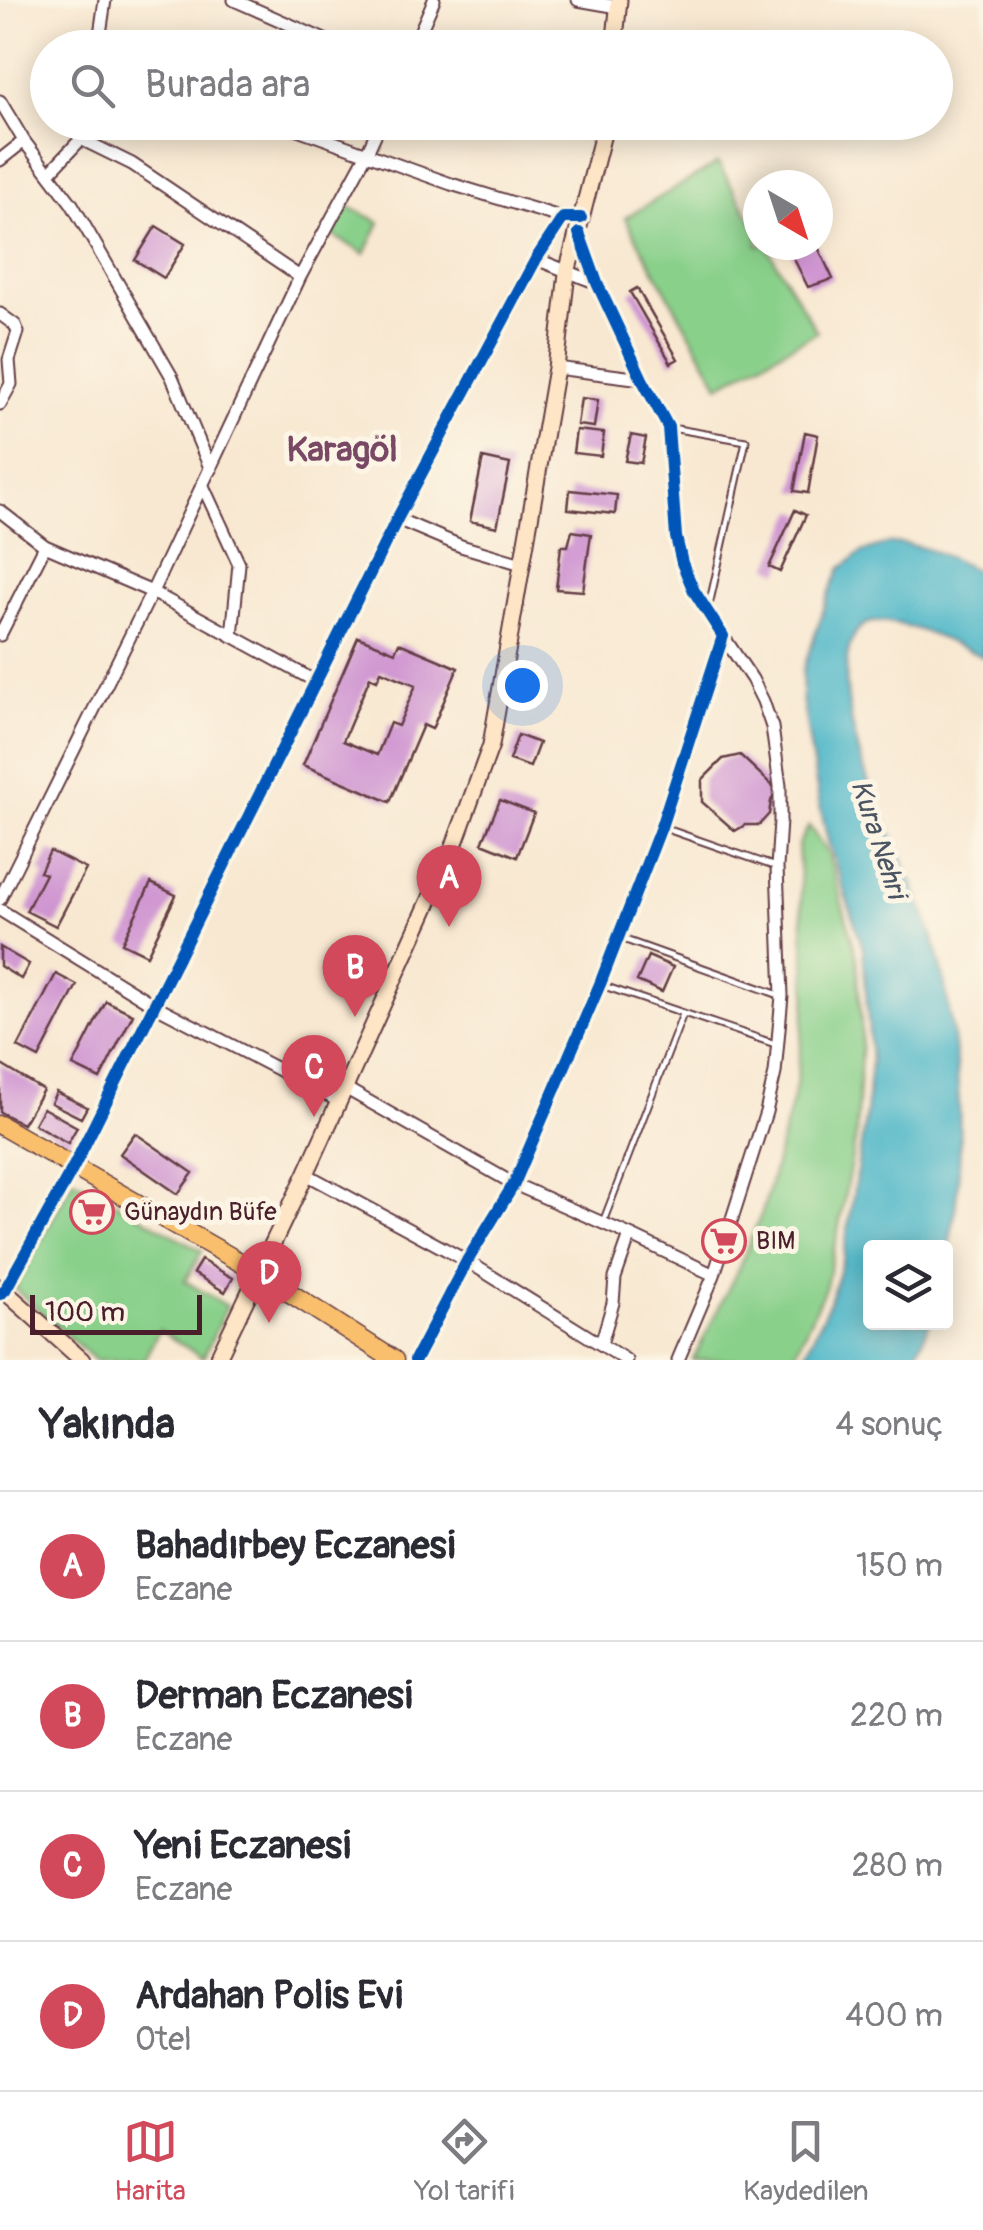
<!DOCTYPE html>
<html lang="tr">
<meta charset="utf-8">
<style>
body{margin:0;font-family:Pangolin,sans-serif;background:#f7f7f7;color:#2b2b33}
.controls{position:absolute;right:30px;bottom:30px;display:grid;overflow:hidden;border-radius:10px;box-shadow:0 5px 25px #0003}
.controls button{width:90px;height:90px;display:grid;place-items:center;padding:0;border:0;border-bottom:2px solid #e1e1e2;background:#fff;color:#2b2b33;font:50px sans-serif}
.compass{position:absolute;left:743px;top:170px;width:90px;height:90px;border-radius:50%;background:#fff;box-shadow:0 5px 25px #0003;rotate:141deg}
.scale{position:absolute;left:30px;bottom:25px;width:172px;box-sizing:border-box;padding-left:10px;border:5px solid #4a1f2b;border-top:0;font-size:28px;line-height:35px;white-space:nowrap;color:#4a1f2b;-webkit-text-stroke:8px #fcf5e5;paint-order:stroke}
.you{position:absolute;left:522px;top:685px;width:35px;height:35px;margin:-25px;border:8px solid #fff;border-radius:50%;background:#1a73e8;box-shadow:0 0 0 15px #1a73e833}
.badge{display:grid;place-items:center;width:65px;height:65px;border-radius:50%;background:#d1495b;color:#fff;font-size:32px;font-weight:700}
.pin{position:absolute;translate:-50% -82px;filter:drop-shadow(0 2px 5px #0008)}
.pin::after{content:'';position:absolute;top:52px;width:35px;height:30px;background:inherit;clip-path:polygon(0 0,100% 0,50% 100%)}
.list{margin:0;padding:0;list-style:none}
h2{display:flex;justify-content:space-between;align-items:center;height:130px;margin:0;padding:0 40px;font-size:42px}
h2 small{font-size:32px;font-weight:400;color:#7c7c81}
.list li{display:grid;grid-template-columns:65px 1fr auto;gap:30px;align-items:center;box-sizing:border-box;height:150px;padding:0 40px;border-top:2px solid #e1e1e2}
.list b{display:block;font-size:38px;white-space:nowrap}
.list p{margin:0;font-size:32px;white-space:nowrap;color:#7c7c81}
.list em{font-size:32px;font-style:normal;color:#7c7c81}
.icon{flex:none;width:55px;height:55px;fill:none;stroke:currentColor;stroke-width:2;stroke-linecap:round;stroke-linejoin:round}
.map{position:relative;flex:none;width:983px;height:1360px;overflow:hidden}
.search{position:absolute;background:#fff;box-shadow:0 5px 25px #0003;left:30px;right:30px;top:30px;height:110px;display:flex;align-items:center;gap:25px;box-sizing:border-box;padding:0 35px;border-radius:55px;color:#7c7c81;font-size:38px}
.sheet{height:730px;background:#fff}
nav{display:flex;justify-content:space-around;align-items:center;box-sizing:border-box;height:140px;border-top:2px solid #e1e1e2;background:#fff;font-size:28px;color:#7c7c81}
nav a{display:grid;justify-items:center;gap:5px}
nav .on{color:#d1495b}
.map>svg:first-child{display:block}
.green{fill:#89d08b;stroke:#6a785b;stroke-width:2.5}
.water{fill:#4bb6c8;stroke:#4a6a7a;stroke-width:2.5}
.building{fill:#cf94d1;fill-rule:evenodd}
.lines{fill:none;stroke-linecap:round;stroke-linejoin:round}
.lane-casing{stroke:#643d44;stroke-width:9}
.street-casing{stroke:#643d44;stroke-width:15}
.secondary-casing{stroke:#643d44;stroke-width:19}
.primary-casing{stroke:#643d44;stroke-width:21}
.lane{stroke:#fff;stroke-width:5}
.street{stroke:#fff;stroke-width:11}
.secondary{stroke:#fde5c5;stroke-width:15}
.primary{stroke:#f9bf6d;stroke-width:18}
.cycleway-casing{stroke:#fcf5e5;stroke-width:19}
.cycleway{stroke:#0057b8;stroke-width:12}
.labels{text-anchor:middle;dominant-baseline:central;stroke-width:10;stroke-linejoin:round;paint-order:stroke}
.poi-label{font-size:25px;fill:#4a1f2b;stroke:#fcf5e5;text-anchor:start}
.water-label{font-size:28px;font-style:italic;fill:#4a5462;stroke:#fcf5e5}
.district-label{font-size:35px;font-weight:bold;fill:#794865;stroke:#fcf5e5}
</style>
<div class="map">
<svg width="983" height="1360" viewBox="0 0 983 1360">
<rect width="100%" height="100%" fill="#fcf5e5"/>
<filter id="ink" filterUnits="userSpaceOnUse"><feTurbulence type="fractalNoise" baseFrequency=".01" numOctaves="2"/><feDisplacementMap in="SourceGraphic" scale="20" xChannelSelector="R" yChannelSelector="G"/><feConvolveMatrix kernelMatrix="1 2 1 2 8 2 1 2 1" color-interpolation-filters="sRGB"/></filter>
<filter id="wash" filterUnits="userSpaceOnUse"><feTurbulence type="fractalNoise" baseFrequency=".0048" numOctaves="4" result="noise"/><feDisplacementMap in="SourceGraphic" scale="40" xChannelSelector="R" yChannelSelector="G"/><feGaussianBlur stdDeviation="2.25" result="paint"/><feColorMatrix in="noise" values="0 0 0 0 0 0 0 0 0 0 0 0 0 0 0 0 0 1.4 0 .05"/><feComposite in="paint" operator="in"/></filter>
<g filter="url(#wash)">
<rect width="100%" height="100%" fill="#f8e8d1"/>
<!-- green -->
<path class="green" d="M 718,163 L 758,231 L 758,245 L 766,245 L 817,332 L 719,385 L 625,218 Z
M 345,205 L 380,222 L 365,254 L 332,235 Z
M 809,826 L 828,853 L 857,957 L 862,1036 L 856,1136 L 837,1237 L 826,1286 L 792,1360 L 693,1360 L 740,1265 L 763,1210 L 796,1086 L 807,994 L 798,845 Z
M 74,1179 L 202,1251 L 185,1281 L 227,1306 L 203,1358 L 159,1330 L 144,1360 L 95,1360 L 15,1289 Z"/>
<!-- water -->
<path class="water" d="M 890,543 C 923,543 954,559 983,574 L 983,657 C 959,647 883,607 861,627 C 830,655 856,747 868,781 C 877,808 891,832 902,858 C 918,897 936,938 944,980 C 961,1071 968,1169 946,1259 L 946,1248 L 870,1248 L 870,1322 L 930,1323 L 913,1360 L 802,1360 L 829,1303 L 843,1259 L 866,1113 L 871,1062 L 863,949 L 828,841 L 819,801 L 802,698 L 803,670 L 830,591 L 840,569 L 862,552 Z"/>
<g id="blocks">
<!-- building -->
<path class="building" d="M 156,226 L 185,244 L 164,278 L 135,260 Z
M 787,245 L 817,245 L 833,279 L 808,287 Z
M 637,288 L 678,359 L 671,363 L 630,292 Z
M 581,398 L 598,400 L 594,427 L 577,425 Z
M 576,430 L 604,433 L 601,456 L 573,453 Z
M 805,432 L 818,435 L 808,493 L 794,491 Z
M 631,435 L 646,438 L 641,463 L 625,461 Z
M 483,458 L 510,464 L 497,527 L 470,521 Z
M 570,490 L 617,495 L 615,514 L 568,509 Z
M 795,510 L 806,515 L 780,572 L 769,567 Z
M 572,531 L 591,534 L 583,591 L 556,589 L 561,546 L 568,546 Z
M 358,637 L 395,652 L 399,643 L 458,668 L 432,729 L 423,725 L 390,802 L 303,765 ZM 381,671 L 416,685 L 398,726 L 390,723 L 377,755 L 343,741 L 370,677 L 377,680 Z
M 518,735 L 539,743 L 530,767 L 509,760 Z
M 740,755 L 776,789 L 771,801 L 769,814 L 759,825 L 745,825 L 735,831 L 702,802 L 702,780 L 723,759 Z
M 500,800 L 534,813 L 517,857 L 482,843 Z
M 50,851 L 86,869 L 56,926 L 26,911 L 45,874 L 40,872 Z
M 151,883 L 176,895 L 147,955 L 122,943 Z
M 0,947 L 29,964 L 21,979 L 0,966 Z
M 648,956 L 673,967 L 662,992 L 637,981 Z
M 56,974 L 77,985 L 39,1058 L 18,1047 Z
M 106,1001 L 133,1014 L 100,1079 L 73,1066 Z
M 0,1064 L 43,1090 L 23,1124 L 0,1112 Z
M 56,1092 L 87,1107 L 81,1118 L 51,1103 Z
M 43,1108 L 77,1127 L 68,1143 L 34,1124 Z
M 135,1133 L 193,1173 L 178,1194 L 120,1154 Z
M 201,1260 L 233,1278 L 225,1292 L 193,1273 Z"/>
</g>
</g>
<g filter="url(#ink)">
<use href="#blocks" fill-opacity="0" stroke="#643d44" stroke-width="2.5"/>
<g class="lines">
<!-- lane casing -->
<g class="lane-casing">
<path id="lane" d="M 671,428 L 746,441 L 708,610
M 664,828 L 776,867
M 620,938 L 779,995
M 601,985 L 775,1044
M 603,1222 L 683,1014"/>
</g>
<!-- street casing -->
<g class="street-casing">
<path id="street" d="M 234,0 L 343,48
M 578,0 L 618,7
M 98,48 L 105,0
M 413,48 L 434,0
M 0,101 L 24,141 L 72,204 L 172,377 L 211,470
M 278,122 L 451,184 L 563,218
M 81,139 L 132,164 L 300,277
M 0,160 L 24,141
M 50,172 L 81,139 L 84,122
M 536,259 L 597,283
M 0,314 L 15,325 L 18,332 L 9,360 L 11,384 L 0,404
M 556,368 L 642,379
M 203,486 L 239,564 L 232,636
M 0,511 L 45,546 L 152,592 L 315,681
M 397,519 L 461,546 L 522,564
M 0,635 L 45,546
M 0,899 L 152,592 L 300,277 L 366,155 L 381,122
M 0,910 L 154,1005 L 339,1101
M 345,1088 L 514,1184 L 630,1235 L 615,1278 L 613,1303 L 601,1344
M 306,1174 L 467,1261 L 626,1360
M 630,1235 L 714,1275
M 0,1294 L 5,1290 L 73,1168 L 397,519 L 536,259 L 563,218 L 581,218
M 415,1360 L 467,1261 L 514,1184 L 600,984 L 661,827 L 723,636 L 694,591 L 682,563 L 676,537 L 668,427 L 642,379 L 597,283 L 579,233
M 678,1360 L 714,1275 L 766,1112 L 775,1073 L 782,996 L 777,867 L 780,821 L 780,786 L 772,727 L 763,701 L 752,679 L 723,636"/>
</g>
<!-- secondary casing -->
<g class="secondary-casing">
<path id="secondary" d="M 614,48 L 619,0
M 0,1287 L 82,1360
M 217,1360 L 306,1174 L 452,851 L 491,745 L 556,368 L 567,273 L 606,122"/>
</g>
<!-- primary casing -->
<g class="primary-casing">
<path id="primary" d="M 0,1125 L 259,1273 L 394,1360"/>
</g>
<!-- lane -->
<use href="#lane" class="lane"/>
<!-- street -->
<use href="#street" class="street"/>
<!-- secondary -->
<use href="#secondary" class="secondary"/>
<!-- primary -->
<use href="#primary" class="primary"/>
<!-- cycleway casing -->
<g class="cycleway-casing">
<path id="cycleway" d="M 0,1294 L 5,1290 L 73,1168 L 397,519 L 536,259 L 563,218 L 581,218
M 415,1360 L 467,1261 L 514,1184 L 600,984 L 661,827 L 723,636 L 694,591 L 682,563 L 676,537 L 668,427 L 642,379 L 597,283 L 579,233"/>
</g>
<!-- cycleway -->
<use href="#cycleway" class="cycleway"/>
</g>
</g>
<!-- icons -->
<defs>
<g id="supermarket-ring" transform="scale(2.25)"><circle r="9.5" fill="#fcf5e5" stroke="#d1495b" stroke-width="1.5"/><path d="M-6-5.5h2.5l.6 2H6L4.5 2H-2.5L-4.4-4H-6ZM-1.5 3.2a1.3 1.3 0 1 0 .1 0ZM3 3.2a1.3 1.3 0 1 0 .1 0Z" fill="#d1495b"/></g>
</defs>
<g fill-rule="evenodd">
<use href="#supermarket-ring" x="92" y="1212"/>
<use href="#supermarket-ring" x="724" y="1241"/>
</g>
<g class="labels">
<!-- poi labels -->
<g class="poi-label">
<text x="124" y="1212">Günaydın Büfe</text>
<text x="756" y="1241">BIM</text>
</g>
<!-- water labels -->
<g class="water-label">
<text transform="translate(878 839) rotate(72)">Kura Nehri</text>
</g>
<!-- district labels -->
<g class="district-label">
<text x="342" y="450">Karagöl</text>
</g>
</g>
</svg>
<div class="controls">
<button><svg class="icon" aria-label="layers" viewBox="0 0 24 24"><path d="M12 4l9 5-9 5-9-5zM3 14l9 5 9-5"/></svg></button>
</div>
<svg class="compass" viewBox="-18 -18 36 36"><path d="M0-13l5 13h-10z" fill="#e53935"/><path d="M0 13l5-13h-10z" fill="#7c7c81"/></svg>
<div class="scale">100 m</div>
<div class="you"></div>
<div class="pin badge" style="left:449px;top:927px">A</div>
<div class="pin badge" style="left:355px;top:1017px">B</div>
<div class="pin badge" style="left:314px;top:1117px">C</div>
<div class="pin badge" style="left:269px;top:1323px">D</div>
<div class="search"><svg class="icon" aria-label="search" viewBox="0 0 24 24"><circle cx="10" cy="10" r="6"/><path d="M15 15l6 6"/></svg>Burada ara</div>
</div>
<section class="sheet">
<h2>Yakında<small>4 sonuç</small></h2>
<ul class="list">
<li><span class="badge">A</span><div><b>Bahadırbey Eczanesi</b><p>Eczane</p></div><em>150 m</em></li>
<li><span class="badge">B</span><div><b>Derman Eczanesi</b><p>Eczane</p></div><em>220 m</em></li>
<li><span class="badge">C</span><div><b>Yeni Eczanesi</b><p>Eczane</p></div><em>280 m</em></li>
<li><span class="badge">D</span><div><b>Ardahan Polis Evi</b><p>Otel</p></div><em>400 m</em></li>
</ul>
</section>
<nav>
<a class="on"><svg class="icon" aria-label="map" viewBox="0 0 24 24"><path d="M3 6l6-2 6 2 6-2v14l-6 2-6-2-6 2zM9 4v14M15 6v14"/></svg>Harita</a>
<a><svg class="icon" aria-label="directions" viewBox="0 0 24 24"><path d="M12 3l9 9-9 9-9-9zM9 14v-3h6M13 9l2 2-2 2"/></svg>Yol tarifi</a>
<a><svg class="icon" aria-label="saved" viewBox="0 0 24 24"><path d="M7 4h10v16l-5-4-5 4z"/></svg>Kaydedilen</a>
</nav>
